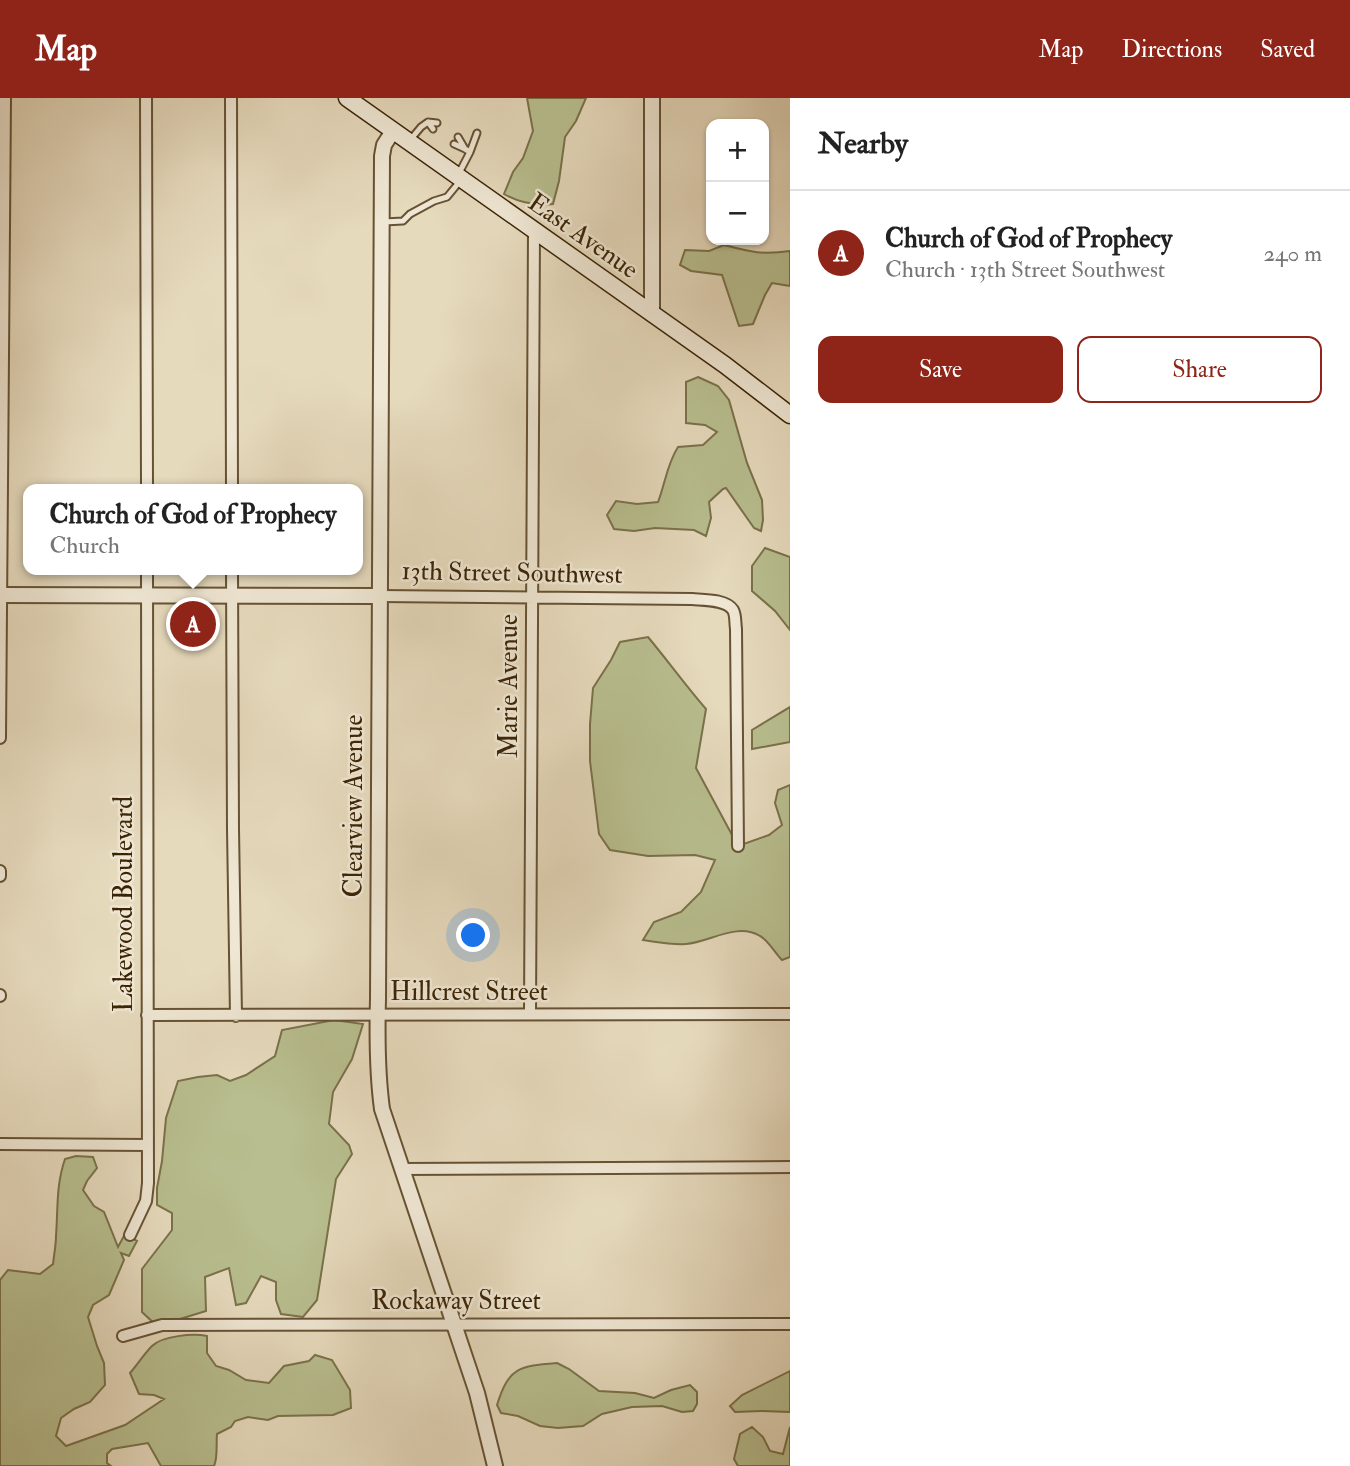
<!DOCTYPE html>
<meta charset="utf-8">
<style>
body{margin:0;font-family:"IM FELL Double Pica",serif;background:#f2f2f2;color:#222}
.controls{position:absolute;right:21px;top:21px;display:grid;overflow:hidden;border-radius:14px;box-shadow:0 2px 5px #0004}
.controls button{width:63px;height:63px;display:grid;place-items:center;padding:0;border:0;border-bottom:2px solid #e0e0e0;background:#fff;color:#222;font:35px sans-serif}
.you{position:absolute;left:474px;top:838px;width:24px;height:24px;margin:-18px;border:5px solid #fff;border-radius:50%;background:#1a73e8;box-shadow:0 0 0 10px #1a73e833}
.badge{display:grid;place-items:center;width:46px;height:46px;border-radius:50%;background:#8f2418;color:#fff;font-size:23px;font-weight:700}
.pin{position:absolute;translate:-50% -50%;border:4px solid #fff;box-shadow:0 2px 7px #0006}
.popup{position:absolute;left:23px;top:386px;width:340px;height:91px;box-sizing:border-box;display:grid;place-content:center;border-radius:14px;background:#fff;filter:drop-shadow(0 2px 5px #0005);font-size:23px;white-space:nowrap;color:#767676}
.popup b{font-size:26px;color:#222}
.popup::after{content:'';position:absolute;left:50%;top:100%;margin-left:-14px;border:14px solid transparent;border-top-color:#fff}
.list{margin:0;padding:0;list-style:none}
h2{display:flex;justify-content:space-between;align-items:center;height:91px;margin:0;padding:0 28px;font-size:30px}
h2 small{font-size:23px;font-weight:400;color:#767676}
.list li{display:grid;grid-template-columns:46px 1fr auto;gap:21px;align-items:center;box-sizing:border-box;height:126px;padding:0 28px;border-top:2px solid #e0e0e0}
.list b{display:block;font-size:26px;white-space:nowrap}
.list p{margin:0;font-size:23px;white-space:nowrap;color:#767676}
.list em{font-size:23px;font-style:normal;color:#767676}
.actions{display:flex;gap:14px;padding:21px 28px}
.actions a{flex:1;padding:16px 0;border:2px solid #8f2418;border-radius:14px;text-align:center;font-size:24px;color:#8f2418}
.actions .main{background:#8f2418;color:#fff}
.map{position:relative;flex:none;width:790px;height:1368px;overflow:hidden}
header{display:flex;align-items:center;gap:42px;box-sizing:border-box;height:98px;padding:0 35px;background:#8f2418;color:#fff}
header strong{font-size:33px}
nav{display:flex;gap:38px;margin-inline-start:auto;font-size:24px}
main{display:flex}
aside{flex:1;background:#fff}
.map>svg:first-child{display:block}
.green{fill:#b8be8f;stroke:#7a714a;stroke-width:2}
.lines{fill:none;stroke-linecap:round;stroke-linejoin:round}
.service-casing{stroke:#665233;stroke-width:9}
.minor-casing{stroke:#665233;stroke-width:14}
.tertiary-casing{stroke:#665233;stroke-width:18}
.secondary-casing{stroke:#3b2405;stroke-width:19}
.service{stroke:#efe7d4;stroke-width:5}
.minor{stroke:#efe7d4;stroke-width:10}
.tertiary{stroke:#efe7d4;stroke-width:14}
.secondary{stroke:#efe7d4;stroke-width:16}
.labels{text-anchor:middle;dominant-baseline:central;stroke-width:5;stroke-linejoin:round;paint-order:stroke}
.street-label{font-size:26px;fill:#3b2405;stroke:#efe7d4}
</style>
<header>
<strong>Map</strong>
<nav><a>Map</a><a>Directions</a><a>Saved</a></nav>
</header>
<main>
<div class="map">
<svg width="790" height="1368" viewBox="0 0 790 1368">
<rect width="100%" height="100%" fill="#e6dabd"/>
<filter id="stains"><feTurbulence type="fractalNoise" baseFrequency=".00286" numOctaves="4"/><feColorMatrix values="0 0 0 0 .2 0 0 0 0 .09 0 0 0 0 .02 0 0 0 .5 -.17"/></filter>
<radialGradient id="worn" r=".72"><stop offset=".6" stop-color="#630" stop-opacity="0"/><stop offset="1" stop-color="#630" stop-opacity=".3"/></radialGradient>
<!-- green -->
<path class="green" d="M 527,0 L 586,0 L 576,23 L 565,39 L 559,83 L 553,106 C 535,108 520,105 504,96 L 513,74 L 523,60 L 533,33 Z
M 724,147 C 751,154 762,157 790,153 L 790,188 L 772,185 L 765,197 L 753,226 L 739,228 L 722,177 L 691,173 L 680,167 L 685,152 L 709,153 Z
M 698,279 L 718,288 L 729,302 L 747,365 L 762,402 L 763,422 L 761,433 L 754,430 L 726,390 L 723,391 L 709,404 L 711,420 L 706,438 L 694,432 L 655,430 L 634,433 L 614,431 L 607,417 L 616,403 L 637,406 L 658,404 C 665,386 667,366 678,349 L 703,347 L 717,334 L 705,327 L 686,325 L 686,284 Z
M 765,450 L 790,459 L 790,532 L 775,513 L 752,493 L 752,468 Z
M 648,539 C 668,563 686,588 706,611 L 696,670 L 738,748 L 769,737 L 782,727 L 775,705 L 778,692 L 790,687 L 790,859 L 782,862 C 775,855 768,842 760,838 C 737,824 710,844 686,846 C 672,847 657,844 643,842 L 654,824 L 681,814 L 701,794 L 715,762 L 695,757 L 648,758 L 610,752 L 599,736 L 590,663 L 590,626 L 593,590 L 611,562 L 620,544 Z
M 790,609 L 790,644 L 752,651 L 752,632 Z
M 334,922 L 363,926 L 352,961 L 333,994 L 329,1026 L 349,1047 L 352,1056 L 336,1081 L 317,1202 L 303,1219 L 281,1216 L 276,1202 L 276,1184 L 261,1178 L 246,1205 L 236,1207 L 229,1170 L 205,1179 L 206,1213 L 157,1228 L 142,1214 L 142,1171 L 172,1132 L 172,1115 L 157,1107 L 157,1090 L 162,1063 L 166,1020 L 178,983 L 198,979 L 217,977 L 230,983 L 246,977 L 275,958 L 282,932 Z
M 76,1058 L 93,1059 L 97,1070 L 87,1083 L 83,1092 L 94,1108 L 104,1114 L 118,1149 L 125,1136 L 137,1143 L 129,1158 L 121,1155 L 124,1162 L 109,1197 L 93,1207 L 88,1219 L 97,1248 L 104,1265 L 105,1287 L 90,1304 L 74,1311 L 61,1320 L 56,1338 L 66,1348 L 125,1327 L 164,1301 L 154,1297 L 139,1296 L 130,1275 C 137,1267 144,1256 152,1248 C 162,1238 193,1235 207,1238 L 207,1255 L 216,1268 L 229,1272 L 246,1282 L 269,1285 L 284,1268 L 309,1263 L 315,1257 L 332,1262 L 350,1292 L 351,1310 L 333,1317 L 278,1318 L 268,1322 L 248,1319 L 235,1323 L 231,1329 L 217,1336 C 216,1345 218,1360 214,1368 L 161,1368 L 148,1345 L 112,1351 L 107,1356 L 107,1365 L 111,1368 L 0,1368 L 0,1182 L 8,1172 L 40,1176 L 53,1166 C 54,1157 56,1147 56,1138 C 58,1111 56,1087 65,1061 Z
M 557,1265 L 569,1271 L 599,1293 L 635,1295 L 654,1300 L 671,1292 L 690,1287 L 697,1294 L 697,1306 L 693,1313 L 682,1314 L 662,1308 L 632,1309 L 602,1316 L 583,1328 L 558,1330 L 540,1328 L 518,1318 L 501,1315 L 497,1307 C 509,1269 519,1268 557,1265 Z
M 790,1273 L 790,1314 L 762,1313 L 735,1314 L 730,1308 L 742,1297 Z
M 752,1329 L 763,1339 L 770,1353 L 783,1356 L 790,1329 L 790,1368 L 738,1368 L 734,1361 L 740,1336 Z"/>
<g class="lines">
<!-- service casing -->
<g class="service-casing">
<path id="service" d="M 433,31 L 428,24 L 437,25
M 411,41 L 421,29 L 428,24
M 454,46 L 465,51 L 458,39
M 470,54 L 477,35
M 458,77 L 470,54 L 465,51
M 384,124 L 403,123 L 410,116 L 434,103 L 447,99 L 461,82"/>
</g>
<!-- minor casing -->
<g class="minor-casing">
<path id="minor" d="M 146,0 L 147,391
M 231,0 L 232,391
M 232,472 L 233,731 L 236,918
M 379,498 L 692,501 C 703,502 726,501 733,512 C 736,517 735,525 736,531 L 738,748
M 0,640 L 5,0
M 0,773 L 0,778
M 0,897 L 0,898
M 530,916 C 530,655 532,394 534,133
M 147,917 L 790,916
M 0,1046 L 148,1047
M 401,1071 L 790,1069
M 130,1137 L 146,1103 L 148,1085 L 147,472
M 123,1238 L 162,1227 L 790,1226"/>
</g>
<!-- tertiary casing -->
<g class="tertiary-casing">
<path id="tertiary" d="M 393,33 L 384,47 L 382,58 L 378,901 C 377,938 377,974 382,1011 L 477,1295 L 495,1368
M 652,216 L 652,0
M 0,497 L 379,498"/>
</g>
<!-- secondary casing -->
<g class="secondary-casing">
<path id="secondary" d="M 347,0 L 725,267 L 790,317"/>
</g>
<!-- service -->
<use href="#service" class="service"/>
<!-- minor -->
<use href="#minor" class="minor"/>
<!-- tertiary -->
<use href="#tertiary" class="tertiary"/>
<!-- secondary -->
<use href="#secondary" class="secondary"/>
</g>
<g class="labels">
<!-- street labels -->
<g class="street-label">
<text transform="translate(583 138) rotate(35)">East Avenue</text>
<text transform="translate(512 475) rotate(1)">13th Street Southwest</text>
<text transform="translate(509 588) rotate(-90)">Marie Avenue</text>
<text transform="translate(354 708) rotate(-90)">Clearview Avenue</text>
<text transform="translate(124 806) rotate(-90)">Lakewood Boulevard</text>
<text x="469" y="894">Hillcrest Street</text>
<text x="456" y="1203">Rockaway Street</text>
</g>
</g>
<rect width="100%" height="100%" filter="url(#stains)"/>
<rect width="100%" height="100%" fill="url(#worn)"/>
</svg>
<div class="controls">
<button>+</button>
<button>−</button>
</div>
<div class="you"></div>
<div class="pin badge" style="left:193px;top:526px">A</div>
<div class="popup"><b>Church of God of Prophecy</b>Church</div>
</div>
<aside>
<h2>Nearby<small></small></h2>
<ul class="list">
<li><span class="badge">A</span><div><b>Church of God of Prophecy</b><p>Church · 13th Street Southwest</p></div><em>240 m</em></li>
</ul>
<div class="actions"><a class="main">Save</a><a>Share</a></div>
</aside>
</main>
